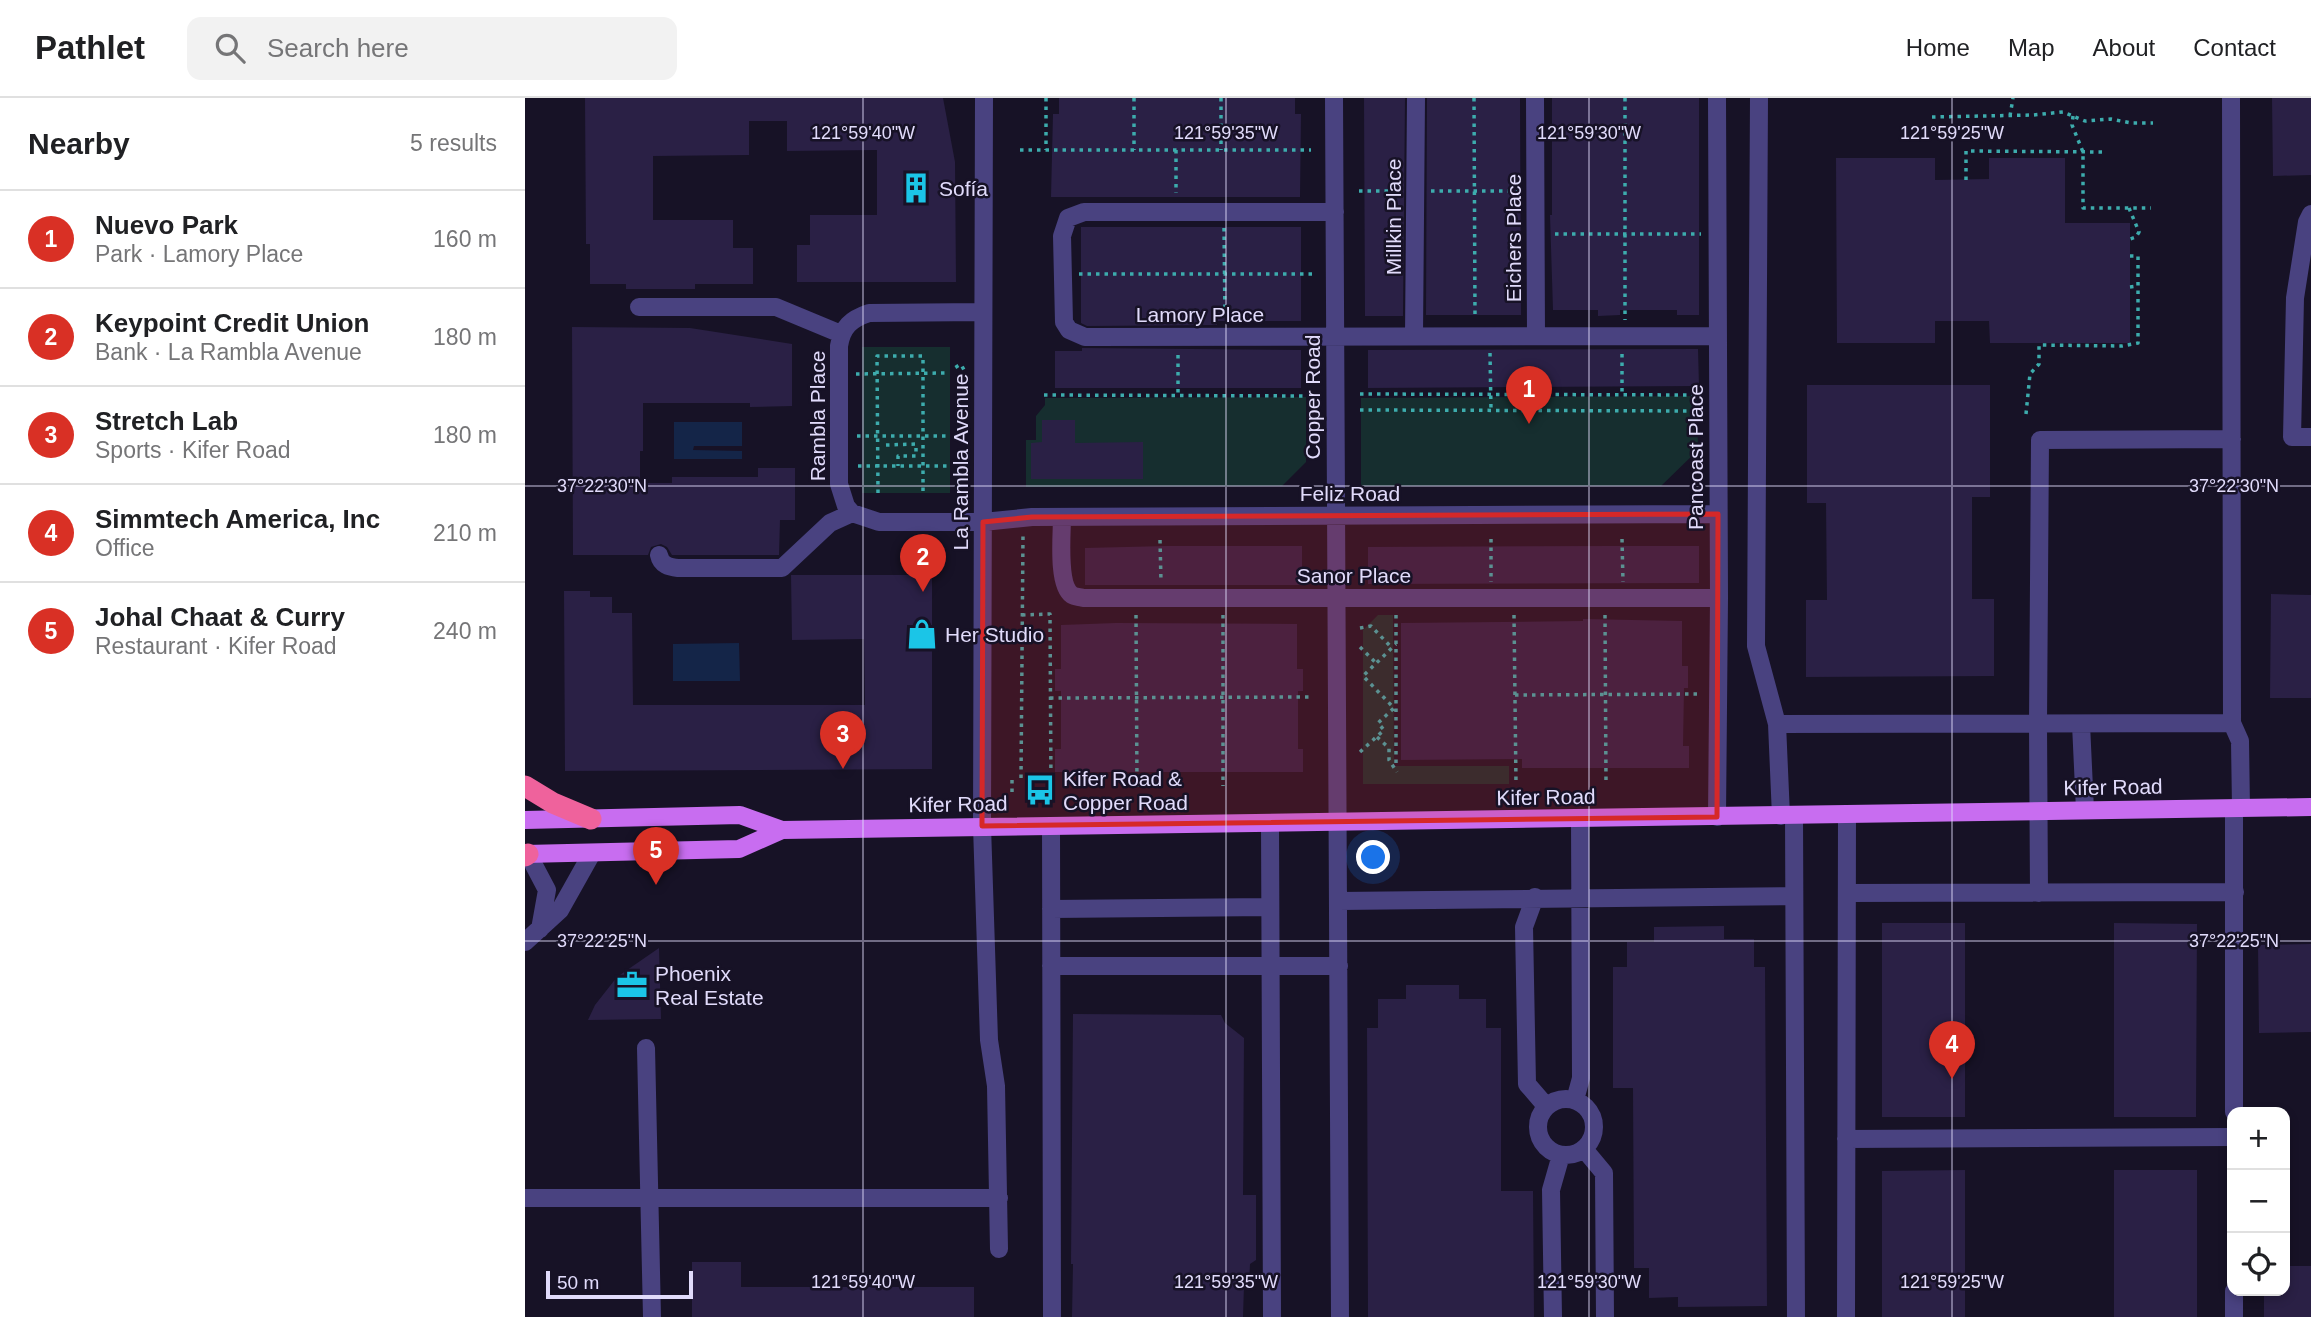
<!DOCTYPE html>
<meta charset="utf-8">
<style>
body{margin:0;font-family:Helvetica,sans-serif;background:#f2f2f2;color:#202124}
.controls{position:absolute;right:21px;bottom:21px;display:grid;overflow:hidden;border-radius:14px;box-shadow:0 4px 10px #0003}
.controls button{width:63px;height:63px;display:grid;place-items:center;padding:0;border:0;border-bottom:2px solid #e0e0e0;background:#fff;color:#202124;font:35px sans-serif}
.scale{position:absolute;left:21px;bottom:18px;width:147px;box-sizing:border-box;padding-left:7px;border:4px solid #e1dbfb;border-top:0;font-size:19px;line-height:24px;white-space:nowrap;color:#e1dbfb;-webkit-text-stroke:5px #171226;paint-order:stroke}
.you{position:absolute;left:849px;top:760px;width:24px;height:24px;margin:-18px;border:5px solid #fff;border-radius:50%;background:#1a73e8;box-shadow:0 0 0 10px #1a73e833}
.badge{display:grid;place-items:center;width:46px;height:46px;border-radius:50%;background:#d93025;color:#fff;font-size:23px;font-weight:700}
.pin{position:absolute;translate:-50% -58px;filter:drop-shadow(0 2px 4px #0008)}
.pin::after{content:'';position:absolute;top:37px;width:24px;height:21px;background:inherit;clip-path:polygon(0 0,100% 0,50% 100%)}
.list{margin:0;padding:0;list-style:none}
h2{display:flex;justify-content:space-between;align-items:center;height:91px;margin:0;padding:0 28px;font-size:30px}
h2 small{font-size:23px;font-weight:400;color:#757577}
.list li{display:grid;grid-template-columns:46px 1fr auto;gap:21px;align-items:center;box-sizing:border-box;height:98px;padding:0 28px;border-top:2px solid #e0e0e0}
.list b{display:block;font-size:26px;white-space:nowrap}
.list p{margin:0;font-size:23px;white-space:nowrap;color:#757577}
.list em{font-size:23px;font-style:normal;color:#757577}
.icon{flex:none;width:38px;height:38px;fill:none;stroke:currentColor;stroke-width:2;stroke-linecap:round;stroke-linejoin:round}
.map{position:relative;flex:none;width:1786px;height:1219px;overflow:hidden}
header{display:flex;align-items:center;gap:42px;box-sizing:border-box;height:98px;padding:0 35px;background:#fff;border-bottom:2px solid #e0e0e0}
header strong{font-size:33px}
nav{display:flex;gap:38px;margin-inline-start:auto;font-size:24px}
.search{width:490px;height:63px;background:#f2f2f2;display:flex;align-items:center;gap:18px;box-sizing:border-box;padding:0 24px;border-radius:14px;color:#757577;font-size:26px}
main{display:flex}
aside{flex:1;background:#fff}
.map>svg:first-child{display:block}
.green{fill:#162e2f}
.water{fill:#142548}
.building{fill:#2a2045}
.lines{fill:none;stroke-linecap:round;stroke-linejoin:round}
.path{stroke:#3dacad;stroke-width:3.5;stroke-dasharray:3.5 5;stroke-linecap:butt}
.minor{stroke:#494280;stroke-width:18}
.major{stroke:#c86df0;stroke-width:18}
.highway{stroke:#ef629c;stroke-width:21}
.marked{fill:#d62828;fill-opacity:0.2;stroke:#d62828;stroke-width:5;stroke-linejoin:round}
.ticks{fill:none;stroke:#e1dbfb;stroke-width:2;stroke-opacity:0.45}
.labels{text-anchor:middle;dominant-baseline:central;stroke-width:5;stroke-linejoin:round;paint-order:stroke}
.poi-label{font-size:21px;fill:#e1dbfb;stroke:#171226;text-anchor:start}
.street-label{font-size:21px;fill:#e1dbfb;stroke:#171226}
.ticks-label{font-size:18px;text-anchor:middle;fill:#e1dbfb;stroke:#171226;stroke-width:5;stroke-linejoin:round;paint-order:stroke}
</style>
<header>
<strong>Pathlet</strong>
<div class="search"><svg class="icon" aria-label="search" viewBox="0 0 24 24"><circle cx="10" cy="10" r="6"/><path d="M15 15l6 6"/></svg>Search here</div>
<nav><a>Home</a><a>Map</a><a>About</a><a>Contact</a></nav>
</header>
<main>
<aside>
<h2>Nearby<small>5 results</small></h2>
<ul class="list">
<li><span class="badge">1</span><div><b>Nuevo Park</b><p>Park · Lamory Place</p></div><em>160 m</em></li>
<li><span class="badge">2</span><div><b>Keypoint Credit Union</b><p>Bank · La Rambla Avenue</p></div><em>180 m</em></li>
<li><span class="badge">3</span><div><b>Stretch Lab</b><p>Sports · Kifer Road</p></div><em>180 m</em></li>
<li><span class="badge">4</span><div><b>Simmtech America, Inc</b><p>Office</p></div><em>210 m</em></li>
<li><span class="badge">5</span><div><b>Johal Chaat &amp; Curry</b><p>Restaurant · Kifer Road</p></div><em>240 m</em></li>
</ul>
</aside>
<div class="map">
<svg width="1786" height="1219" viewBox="0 0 1786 1219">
<rect width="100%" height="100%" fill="#171226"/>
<!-- green -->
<path class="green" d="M 337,249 L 425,249 L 425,395 L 337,395 Z
M 1172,298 L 1173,352 L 1136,388 L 836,388 L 836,300 Z
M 781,299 L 781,364 L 757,388 L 501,389 L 501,342 L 511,342 L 511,318 L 520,307 L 520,300 Z
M 853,517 L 868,517 L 869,668 L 984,668 L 984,686 L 838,686 L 838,532 Z"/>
<!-- water -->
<path class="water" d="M 149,324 L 217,324 L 217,348 L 169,348 L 168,352 L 217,353 L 217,361 L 149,361 Z
M 214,545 L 215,583 L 148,583 L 148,546 Z"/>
<!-- building -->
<path class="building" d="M 60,0 L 418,0 L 430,64 L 431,184 L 272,184 L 272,147 L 285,147 L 285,117 L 352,117 L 352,52 L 262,53 L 262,23 L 224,23 L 224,57 L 128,58 L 128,122 L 208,122 L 208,150 L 228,150 L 228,186 L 170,186 L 170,191 L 101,191 L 101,186 L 65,186 L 65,146 L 61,146 Z
M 534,0 L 770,0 L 770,16 L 776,16 L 775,99 L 526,99 L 528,16 L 534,16 Z
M 839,0 L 880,0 L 878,218 L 840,218 Z
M 902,0 L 995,0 L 996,217 L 901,217 Z
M 1027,0 L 1174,0 L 1174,217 L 1152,217 L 1152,212 L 1095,212 L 1095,217 L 1073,218 L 1073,212 L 1028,212 L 1025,117 L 1027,117 Z
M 1747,0 L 1786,0 L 1786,77 L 1748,78 Z
M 1311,60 L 1410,60 L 1410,82 L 1464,81 L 1464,60 L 1540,60 L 1540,125 L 1605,125 L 1605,245 L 1465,245 L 1464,223 L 1410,223 L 1410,245 L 1312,245 Z
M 556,129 L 776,129 L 776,223 L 692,223 L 692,227 L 562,228 L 556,225 Z
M 47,229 L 165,230 L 267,246 L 267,308 L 225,309 L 225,305 L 118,305 L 118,353 L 115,353 L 115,385 L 147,385 L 147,379 L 233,379 L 233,370 L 270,370 L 270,422 L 255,422 L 254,457 L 147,457 L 142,449 L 136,446 L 126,449 L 123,457 L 48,457 Z
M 557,250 L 776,252 L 776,290 L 530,290 L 530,253 L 557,253 Z
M 1173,251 L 1174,288 L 843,290 L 843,252 Z
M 1282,287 L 1465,287 L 1465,399 L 1447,399 L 1447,501 L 1469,501 L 1469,578 L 1281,579 L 1281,502 L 1302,502 L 1301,405 L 1282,405 Z
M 517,322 L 550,322 L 550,345 L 618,344 L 618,381 L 506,381 L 506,345 L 517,344 Z
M 642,448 L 777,448 L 777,487 L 560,487 L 560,450 Z
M 1090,448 L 1174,448 L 1174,485 L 843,486 L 843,449 Z
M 266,477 L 407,477 L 407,671 L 40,673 L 39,493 L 65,493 L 65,499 L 87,499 L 87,515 L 107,515 L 108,607 L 340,607 L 339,541 L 267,542 Z
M 1746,496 L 1786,497 L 1786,600 L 1745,600 Z
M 1058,521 L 1157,523 L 1157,568 L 1163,568 L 1163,590 L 1159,590 L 1158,648 L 1164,648 L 1164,670 L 997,670 L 997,661 L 876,662 L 876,525 L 1058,523 Z
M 591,525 L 772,526 L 772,571 L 778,571 L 778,593 L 773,593 L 773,651 L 778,651 L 778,674 L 530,674 L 530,651 L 536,651 L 536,593 L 530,593 L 530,571 L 536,571 L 536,527 Z
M 1357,825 L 1440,825 L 1440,1019 L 1357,1019 Z
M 1589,825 L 1672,826 L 1671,1019 L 1589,1019 Z
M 1199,828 L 1199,841 L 1229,841 L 1229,869 L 1240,869 L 1242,1208 L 1153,1209 L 1153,1199 L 1124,1200 L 1124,1170 L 1109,1170 L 1108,990 L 1088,990 L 1088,869 L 1102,869 L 1102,844 L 1129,844 L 1129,829 Z
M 1786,846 L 1786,934 L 1734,935 L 1733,847 Z
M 134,850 L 136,921 L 63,922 L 70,907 L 92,879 Z
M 881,887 L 934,887 L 934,901 L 961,901 L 961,930 L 976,930 L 976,1093 L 1008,1093 L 1009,1219 L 843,1219 L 842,930 L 853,930 L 853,901 L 881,901 Z
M 548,916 L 696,917 L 700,925 L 719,940 L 718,1097 L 731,1097 L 731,1162 L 725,1166 L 724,1187 L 719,1187 L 718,1219 L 547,1219 L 548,1166 L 546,1166 Z
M 1440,1072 L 1440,1219 L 1357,1219 L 1357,1073 Z
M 1589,1072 L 1672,1072 L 1672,1219 L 1589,1219 Z
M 167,1164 L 216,1164 L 216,1189 L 449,1189 L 449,1219 L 167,1219 Z
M 1760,1168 L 1786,1168 L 1786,1219 L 1739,1219 L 1739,1193 L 1760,1193 Z"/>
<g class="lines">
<!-- path -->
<path class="path" d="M 521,0 L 521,52
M 609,0 L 609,52
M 696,0 L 696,52
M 949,0 L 950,219
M 1100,0 L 1100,222
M 1485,18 L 1488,0
M 1548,18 L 1547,27 L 1558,54 L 1558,110 L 1626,110
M 1407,19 L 1508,17 L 1538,14 L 1560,23 L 1586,21 L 1606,25 L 1628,25
M 495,52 L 786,52
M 651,52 L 651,95
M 1441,82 L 1441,53 L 1580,54
M 834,93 L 874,93
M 906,93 L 993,93
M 1604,110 L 1614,134 L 1611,139 L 1605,141
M 699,130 L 700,220
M 1030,136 L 1176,136
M 554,176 L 792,176
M 1605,189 L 1613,188
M 965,255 L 966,312
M 1097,256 L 1097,296
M 653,257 L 653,297
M 431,267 L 434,272 L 440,269
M 331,276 L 422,275
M 835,296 L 1177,297
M 519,297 L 786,298
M 835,312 L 1176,313
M 1501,316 L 1505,276 L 1514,266 L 1514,247 L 1597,248 L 1613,245 L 1613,158 L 1605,158
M 332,338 L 424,338
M 361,347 L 391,346 L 391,358 L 373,358 L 373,368
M 333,368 L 425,368
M 353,395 L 352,258 L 398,258 L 398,394
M 966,441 L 966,484
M 1097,441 L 1098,484
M 635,442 L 636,484
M 497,517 L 525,516 L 526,691
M 611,517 L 612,689
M 698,517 L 698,688
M 871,517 L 871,668
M 989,517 L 991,686
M 1080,517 L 1081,685
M 835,530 L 846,528 L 867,550
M 835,549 L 851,565
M 990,597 L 1176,596
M 525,600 L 786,599
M 852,639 L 864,650 L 864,662 L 872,674
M 835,654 L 859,632 L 853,625 L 869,610 L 838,578 L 871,546
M 496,680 L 498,437
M 504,680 L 505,712
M 487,694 L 487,681"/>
<!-- minor -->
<path class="minor" d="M 459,0 L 457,728 L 464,942 L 471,988 L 474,1151
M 809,0 L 815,1219
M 1010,0 L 1011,238
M 1234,0 L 1231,548 L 1252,626 L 1707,625
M 1706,0 L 1707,625 L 1715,643 L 1716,710
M 810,114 L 559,114 L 543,120 L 537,138 L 539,224 L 544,232 L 560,239 L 1193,238
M 1786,116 L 1782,124 L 1770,200 L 1767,339 L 1786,339
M 114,209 L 251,209 L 316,236
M 457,214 L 344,215 C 326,221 317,229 314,248 L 314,386 L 321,408 L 327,415 L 354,424 L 458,424 L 507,419 L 1193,416
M 889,238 L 891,0
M 537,419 C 537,436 532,487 547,497 C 550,499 555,499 558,500 L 1194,500
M 134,457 C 136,467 144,469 153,470 L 257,470 L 305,425 L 327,415
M 1252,626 L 1256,718
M 1556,626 L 1560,712
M 1709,710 L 1709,1014
M 1269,717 L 1271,1219
M 1192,719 L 1194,500 L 1192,0
M 745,726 L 747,1219
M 526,728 L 527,1219
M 3,756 L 22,792 L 15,831
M 1322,795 L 1710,794
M 1514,795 L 1513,626 L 1515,342 L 1707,341
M 1010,799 L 999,829 L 1002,986 L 1021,1008
M 814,803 L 1269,798
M 526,811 L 745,809
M 0,844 L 35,812 L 67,755
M 526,868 L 814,868
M 121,950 L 127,1219
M1013 1029a28 28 0 1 1 56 0a28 28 0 1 1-56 0Z
M 1050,1002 L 1056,980 L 1055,721
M 1321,1041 L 1707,1039
M 1059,1051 L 1079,1075 L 1080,1219
M 0,1100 L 474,1100
M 1709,1193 L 1709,1219
M 1028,1219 L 1026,1092 L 1036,1057
M 1321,1219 L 1322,716"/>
<!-- major -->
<path class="major" d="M 0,722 L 215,717 L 257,732 L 1786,709
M 0,756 L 214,751 L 257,732"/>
<!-- highway -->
<path class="highway" d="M 0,688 L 28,705 L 66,721
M 0,758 L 3,756"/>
</g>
<!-- marked area -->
<path class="marked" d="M 1193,416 L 1192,719 L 457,728 L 458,424 L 507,419 Z"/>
<!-- ticks -->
<path class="ticks" d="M 338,0 L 338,1219M 701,0 L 701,1219M 1064,0 L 1064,1219M 1427,0 L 1427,1219M 0,388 L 1786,388M 0,843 L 1786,843"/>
<!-- icons -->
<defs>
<g id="building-bare" transform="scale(2.415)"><path d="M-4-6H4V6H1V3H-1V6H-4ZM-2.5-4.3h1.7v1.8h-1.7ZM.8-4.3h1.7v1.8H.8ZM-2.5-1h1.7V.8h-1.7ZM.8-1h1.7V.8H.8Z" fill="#1bc5e7" stroke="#171226" stroke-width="2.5" paint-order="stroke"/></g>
<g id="shop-bare" transform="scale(2.415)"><path d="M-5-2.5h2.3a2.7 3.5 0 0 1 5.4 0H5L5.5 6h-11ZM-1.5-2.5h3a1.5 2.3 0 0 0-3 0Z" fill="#1bc5e7" stroke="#171226" stroke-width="2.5" paint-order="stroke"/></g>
<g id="bus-bare" transform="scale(2.415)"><path d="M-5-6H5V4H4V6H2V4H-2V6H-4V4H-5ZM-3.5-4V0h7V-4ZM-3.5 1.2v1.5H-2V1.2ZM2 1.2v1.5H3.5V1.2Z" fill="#1bc5e7" stroke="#171226" stroke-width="2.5" paint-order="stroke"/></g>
<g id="office-bare" transform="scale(2.415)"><path d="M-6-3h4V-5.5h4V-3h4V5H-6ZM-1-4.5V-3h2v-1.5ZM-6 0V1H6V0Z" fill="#1bc5e7" stroke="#171226" stroke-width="2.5" paint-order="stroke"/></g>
</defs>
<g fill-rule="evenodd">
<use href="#building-bare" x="391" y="90"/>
<use href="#shop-bare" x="397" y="536"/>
<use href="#bus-bare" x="515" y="692"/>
<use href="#office-bare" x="107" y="887"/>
</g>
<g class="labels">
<!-- poi labels -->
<g class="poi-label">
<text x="414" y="90">Sofía</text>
<text x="420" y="536">Her Studio</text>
<text x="538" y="680">Kifer Road &amp;<tspan x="538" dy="24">Copper Road</tspan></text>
<text x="130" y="875">Phoenix<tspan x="130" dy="24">Real Estate</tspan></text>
</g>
<!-- street labels -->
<g class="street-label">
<text transform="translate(868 119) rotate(-90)">Millkin Place</text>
<text transform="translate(988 140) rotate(-90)">Eichers Place</text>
<text x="675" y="216">Lamory Place</text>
<text transform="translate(787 299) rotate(-90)">Copper Road</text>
<text transform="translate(292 318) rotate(-90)">Rambla Place</text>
<text transform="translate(1170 359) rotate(-90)">Pancoast Place</text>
<text transform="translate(435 364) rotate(-90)">La Rambla Avenue</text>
<text x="825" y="395">Feliz Road</text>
<text x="829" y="477">Sanor Place</text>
<text transform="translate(1588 689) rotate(-1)">Kifer Road</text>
<text transform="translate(1021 699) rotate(-1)">Kifer Road</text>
<text transform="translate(433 706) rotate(-1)">Kifer Road</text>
</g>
</g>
<g class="ticks-label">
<text x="338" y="41">121°59'40"W</text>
<text x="701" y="41">121°59'35"W</text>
<text x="1064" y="41">121°59'30"W</text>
<text x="1427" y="41">121°59'25"W</text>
<text x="77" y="394">37°22'30"N</text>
<text x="1709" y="394">37°22'30"N</text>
<text x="77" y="849">37°22'25"N</text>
<text x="1709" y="849">37°22'25"N</text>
<text x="338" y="1190">121°59'40"W</text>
<text x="701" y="1190">121°59'35"W</text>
<text x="1064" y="1190">121°59'30"W</text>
<text x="1427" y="1190">121°59'25"W</text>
</g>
</svg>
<div class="controls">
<button>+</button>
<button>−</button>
<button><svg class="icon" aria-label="locate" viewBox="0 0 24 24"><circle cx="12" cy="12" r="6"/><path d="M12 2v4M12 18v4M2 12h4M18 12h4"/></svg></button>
</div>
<div class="scale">50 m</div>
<div class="you"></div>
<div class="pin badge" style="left:1004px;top:326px">1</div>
<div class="pin badge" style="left:398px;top:494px">2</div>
<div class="pin badge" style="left:318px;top:671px">3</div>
<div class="pin badge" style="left:1427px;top:981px">4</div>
<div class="pin badge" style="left:131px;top:787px">5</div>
</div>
</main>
